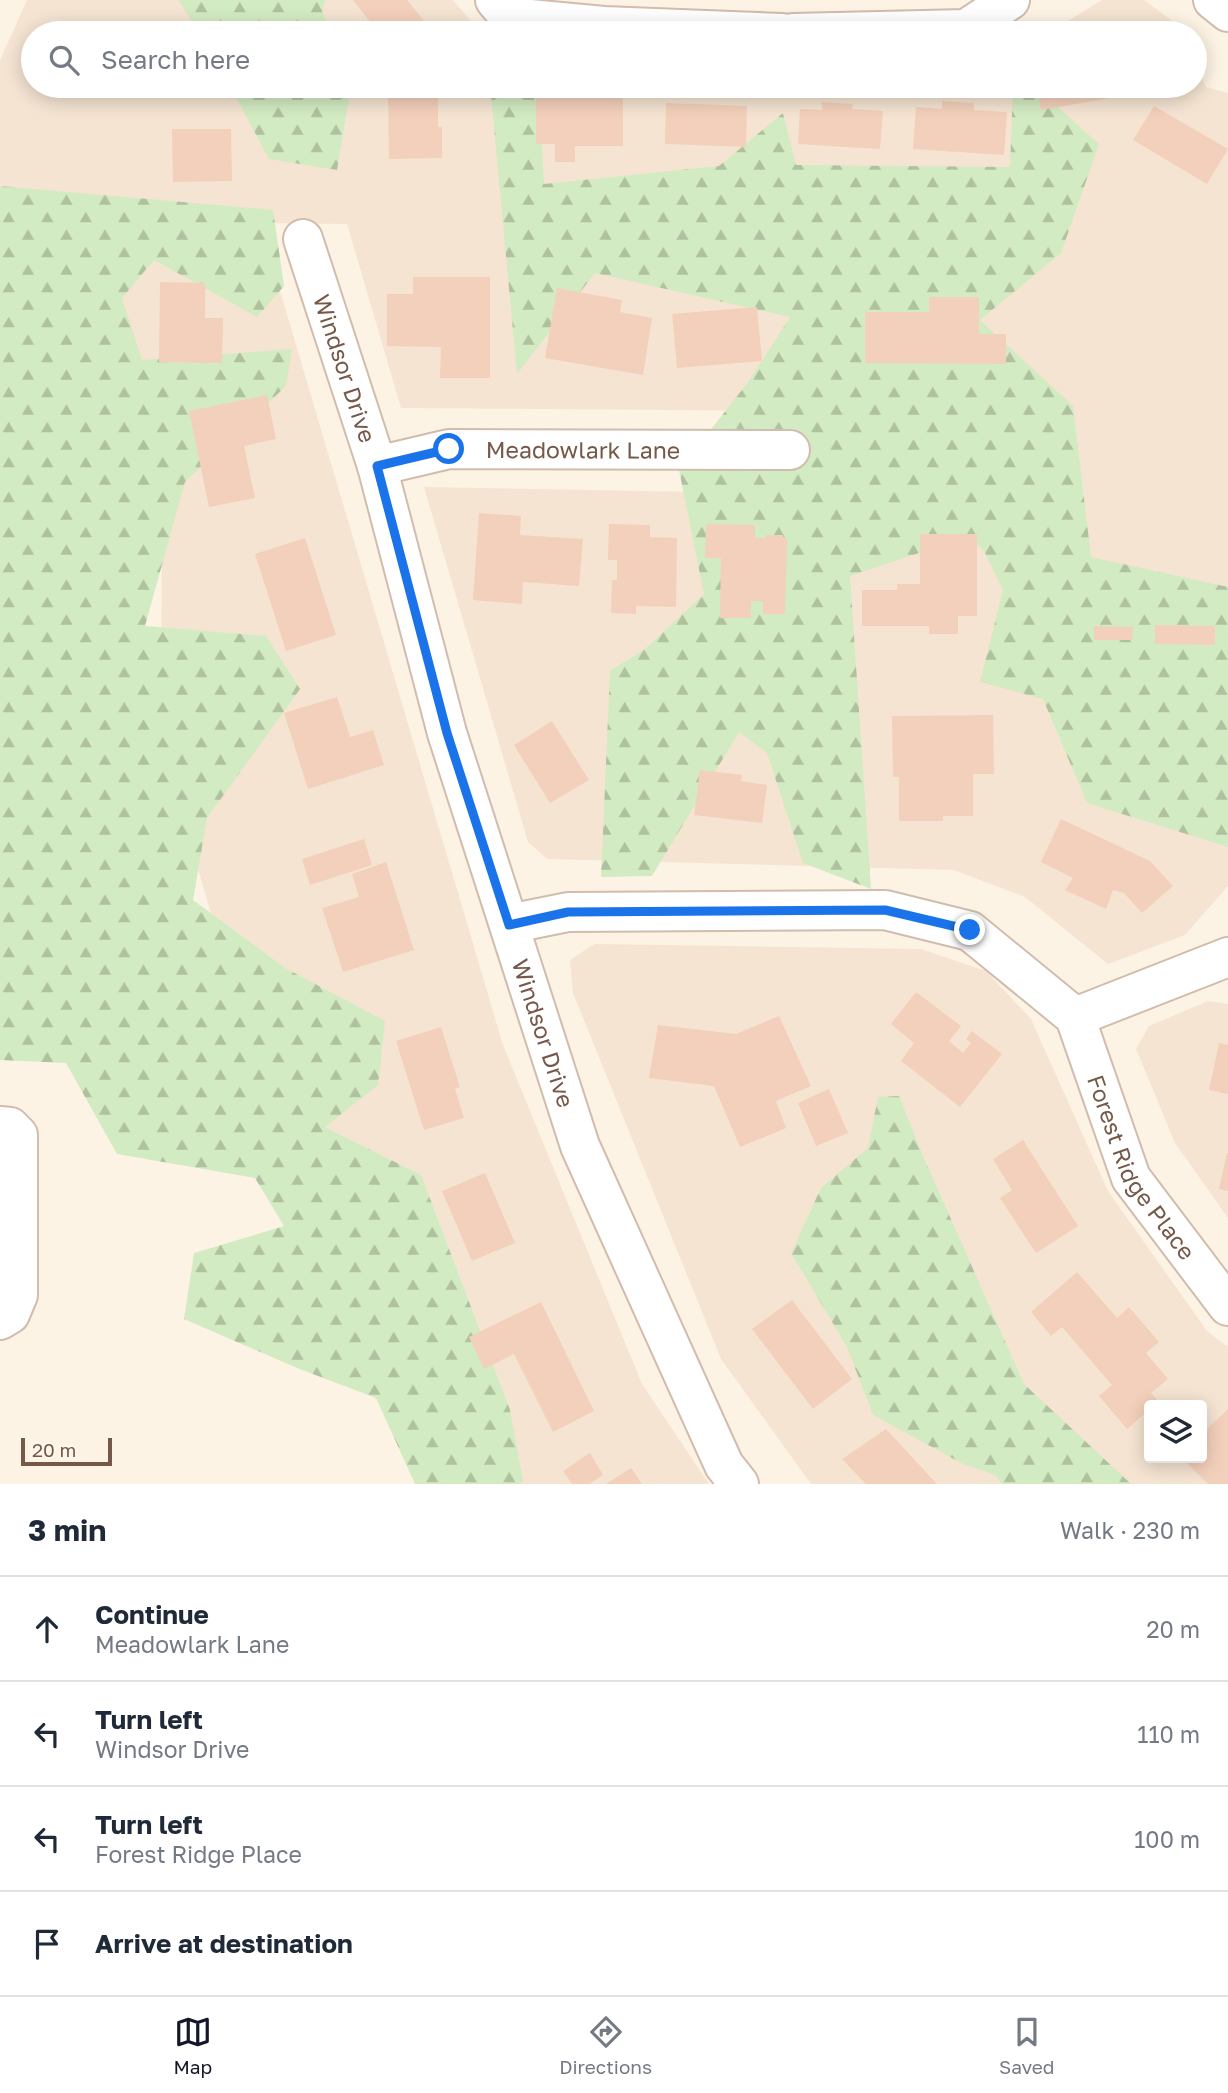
<!DOCTYPE html>
<meta charset="utf-8">
<style>
body{margin:0;font-family:"Golos Text",sans-serif;background:#f2f2f3;color:#1f2937}
.controls{position:absolute;right:21px;bottom:21px;display:grid;overflow:hidden;border-radius:7px;box-shadow:0 4px 18px #0003}
.controls button{width:63px;height:63px;display:grid;place-items:center;padding:0;border:0;border-bottom:2px solid #e0e1e3;background:#fff;color:#1f2937;font:35px sans-serif}
.scale{position:absolute;left:21px;bottom:18px;width:91px;box-sizing:border-box;padding-left:7px;border:4px solid #765849;border-top:0;font-size:19px;line-height:24px;white-space:nowrap;color:#765849;-webkit-text-stroke:5px #fff7eb;paint-order:stroke}
.stop{position:absolute;width:21px;height:21px;margin:-16px;border:5px solid #1a73e8;border-radius:50%;background:#fff}
.stop.end{background:#1a73e8;border-color:#fff;box-shadow:0 2px 7px #0008}
.list{margin:0;padding:0;list-style:none}
h2{display:flex;justify-content:space-between;align-items:center;height:91px;margin:0;padding:0 28px;font-size:30px}
h2 small{font-size:23px;font-weight:400;color:#747a83}
.list li{display:grid;grid-template-columns:46px 1fr auto;gap:21px;align-items:center;box-sizing:border-box;height:105px;padding:0 28px;border-top:2px solid #e0e1e3}
.list b{display:block;font-size:26px;white-space:nowrap}
.list p{margin:0;font-size:23px;white-space:nowrap;color:#747a83}
.list em{font-size:23px;font-style:normal;color:#747a83}
.icon{flex:none;width:38px;height:38px;fill:none;stroke:currentColor;stroke-width:2;stroke-linecap:round;stroke-linejoin:round}
.map{position:relative;flex:none;width:1228px;height:1484px;overflow:hidden}
.search{position:absolute;background:#fff;box-shadow:0 4px 18px #0003;left:21px;right:21px;top:21px;height:77px;display:flex;align-items:center;gap:18px;box-sizing:border-box;padding:0 24px;border-radius:38px;color:#747a83;font-size:26px}
.sheet{height:511px;background:#fff}
nav{display:flex;justify-content:space-around;align-items:center;box-sizing:border-box;height:98px;border-top:2px solid #e0e1e3;background:#fff;font-size:19px;color:#747a83}
nav a{display:grid;justify-items:center;gap:4px}
nav .on{color:#111827}
.map>svg:first-child{display:block}
.residential{fill:#f5e4d2;fill-rule:evenodd}
.forest{fill:url(#forest-firs)}
.building{fill:#f3d0bb}
.lines{fill:none;stroke-linecap:round;stroke-linejoin:round}
.minor-casing{stroke:#d1bcad;stroke-width:42}
.minor{stroke:#fff;stroke-width:38}
.route{stroke:#1a73e8;stroke-width:9}
.labels{text-anchor:middle;dominant-baseline:central;stroke-width:5;stroke-linejoin:round;paint-order:stroke}
.street-label{font-size:23px;fill:#765849;stroke:#fff7eb}
</style>
<div class="map">
<svg width="1228" height="1484" viewBox="0 0 1228 1484">
<defs>
<pattern id="forest-firs" width="22" height="20" patternUnits="userSpaceOnUse" patternTransform="scale(1.75)"><rect width="22" height="20" fill="#d3ebc2"/><path d="M5 1l3.5 6h-7zM16 11l3.5 6h-7z" fill="#b0c1a0"/></pattern>
</defs>
<rect width="100%" height="100%" fill="#fdf3e4"/>
<!-- residential -->
<path class="residential" d="M 27,0 L 453,0 L 481,33 L 33,33 L 33,86 L 1195,86 L 1195,64 L 1206,87 L 1228,93 L 1228,886 L 1185,935 L 1108,964 L 1025,897 L 954,870 L 547,859 L 528,842 L 424,487 L 805,494 L 806,411 L 401,408 L 347,224 L 260,223 L 503,1045 L 642,1384 L 709,1484 L 421,1484 L 273,1126 L 161,742 L 162,514 L 0,218 L 0,60 Z
M 1102,0 L 1144,0 L 1174,22 L 1180,33 L 1048,33 Z
M 594,944 L 921,949 L 986,971 L 1031,1019 L 1108,1191 L 1207,1331 L 1228,1347 L 1228,1484 L 811,1484 L 721,1359 L 573,993 L 570,960 ZM 1149,1405 L 1202,1405 L 1202,1458 L 1149,1458 Z
M 1208,1001 L 1228,1004 L 1228,1218 L 1175,1143 L 1136,1049 L 1149,1026 Z"/>
<!-- forest -->
<path class="forest" d="M 178,0 L 325,0 L 322,11 L 331,33 L 200,33 Z
M 230,86 L 351,86 L 337,170 L 269,159 Z
M 512,86 L 538,86 L 544,184 L 719,166 L 783,113 L 796,165 L 1010,167 L 1013,86 L 1034,86 L 1099,144 L 1061,253 L 980,320 L 1073,406 L 1091,557 L 1228,587 L 1228,847 L 1087,803 L 1043,699 L 980,682 L 1003,590 L 984,551 L 970,536 L 850,576 L 871,889 L 803,863 L 767,753 L 739,732 L 652,876 L 601,877 L 610,671 L 645,649 L 704,594 L 679,470 L 749,381 L 790,317 L 595,273 L 517,374 L 491,95 Z
M 0,186 L 273,210 L 284,286 L 257,317 L 154,260 L 122,298 L 142,360 L 292,349 L 286,386 L 185,482 L 145,626 L 266,636 L 300,689 L 207,818 L 193,900 L 285,968 L 385,1021 L 378,1085 L 325,1127 L 421,1175 L 510,1410 L 523,1481 L 520,1484 L 415,1484 L 376,1398 L 297,1368 L 184,1319 L 194,1253 L 284,1226 L 255,1178 L 117,1154 L 66,1063 L 0,1060 Z
M 899,1096 L 923,1156 L 1024,1384 L 1131,1484 L 1002,1484 L 995,1475 L 963,1464 L 873,1415 L 847,1347 L 791,1253 L 821,1188 L 868,1148 L 878,1097 Z"/>
<!-- building -->
<path class="building" d="M 353,0 L 407,0 L 434,33 L 379,33 Z
M 163,86 L 195,86 L 195,94 L 163,93 Z
M 388,86 L 438,86 L 438,127 L 442,127 L 442,158 L 389,159 Z
M 1037,86 L 1125,86 L 1127,95 L 1041,110 Z
M 536,97 L 623,97 L 623,146 L 575,146 L 575,162 L 555,162 L 555,144 L 536,144 Z
M 942,101 L 974,103 L 974,110 L 1007,112 L 1004,155 L 913,149 L 916,107 L 942,109 Z
M 822,102 L 853,104 L 852,109 L 883,111 L 880,149 L 798,144 L 800,109 L 822,110 Z
M 666,103 L 747,106 L 746,147 L 665,144 Z
M 1154,106 L 1228,149 L 1207,184 L 1133,140 Z
M 172,129 L 231,129 L 232,181 L 173,182 Z
M 413,277 L 490,277 L 490,378 L 440,378 L 441,347 L 387,346 L 387,294 L 413,294 Z
M 160,282 L 205,283 L 205,318 L 223,318 L 222,363 L 159,362 Z
M 557,288 L 622,300 L 620,312 L 652,318 L 643,375 L 545,358 Z
M 929,297 L 979,297 L 979,334 L 1006,334 L 1006,364 L 865,363 L 865,312 L 929,312 Z
M 757,307 L 762,361 L 677,368 L 672,314 Z
M 267,395 L 276,439 L 244,446 L 255,498 L 209,507 L 189,411 Z
M 479,513 L 521,516 L 520,535 L 583,539 L 579,586 L 523,582 L 522,604 L 473,600 Z
M 609,524 L 650,525 L 650,537 L 677,538 L 676,607 L 636,606 L 636,614 L 611,613 L 612,580 L 617,580 L 617,560 L 608,560 Z
M 706,524 L 755,525 L 755,538 L 766,538 L 766,535 L 783,535 L 783,538 L 787,538 L 785,614 L 763,614 L 763,601 L 751,601 L 751,618 L 720,618 L 721,558 L 705,558 Z
M 920,534 L 977,534 L 977,616 L 958,616 L 958,634 L 929,634 L 929,626 L 862,626 L 862,590 L 897,590 L 897,584 L 920,584 Z
M 305,538 L 336,635 L 286,651 L 255,554 Z
M 1155,625 L 1215,626 L 1215,645 L 1155,644 Z
M 1094,626 L 1133,627 L 1132,640 L 1094,640 Z
M 337,697 L 350,737 L 373,730 L 384,765 L 308,789 L 284,713 Z
M 993,715 L 994,774 L 973,774 L 973,816 L 943,816 L 943,821 L 899,821 L 899,777 L 893,777 L 892,716 Z
M 552,721 L 589,780 L 550,803 L 514,745 Z
M 700,770 L 742,775 L 741,781 L 767,785 L 762,823 L 694,815 Z
M 1061,819 L 1150,861 L 1173,886 L 1142,913 L 1124,893 L 1113,890 L 1106,909 L 1065,890 L 1073,878 L 1041,862 Z
M 364,839 L 372,865 L 310,885 L 302,859 Z
M 386,862 L 414,950 L 343,972 L 322,908 L 359,897 L 352,874 Z
M 916,992 L 961,1026 L 949,1041 L 963,1053 L 971,1043 L 966,1039 L 972,1031 L 1002,1054 L 960,1107 L 901,1061 L 914,1043 L 891,1024 Z
M 779,1016 L 811,1086 L 776,1101 L 786,1128 L 740,1147 L 714,1086 L 649,1078 L 658,1025 L 736,1034 Z
M 441,1027 L 460,1087 L 455,1089 L 464,1118 L 424,1130 L 396,1041 Z
M 1219,1043 L 1228,1045 L 1228,1094 L 1209,1090 Z
M 829,1089 L 848,1133 L 816,1146 L 798,1103 Z
M 1023,1140 L 1078,1226 L 1036,1253 L 1000,1198 L 1012,1190 L 993,1159 Z
M 1227,1153 L 1228,1153 L 1228,1191 L 1219,1189 Z
M 485,1173 L 515,1243 L 472,1261 L 442,1191 Z
M 1077,1272 L 1117,1318 L 1129,1307 L 1159,1342 L 1146,1353 L 1168,1379 L 1151,1393 L 1159,1402 L 1155,1405 L 1149,1405 L 1149,1410 L 1127,1429 L 1099,1396 L 1112,1385 L 1062,1327 L 1051,1336 L 1031,1312 Z
M 792,1300 L 852,1379 L 813,1409 L 752,1329 Z
M 541,1302 L 594,1411 L 553,1432 L 514,1354 L 484,1369 L 469,1337 Z
M 1228,1409 L 1228,1484 L 1208,1484 L 1182,1458 L 1202,1458 L 1202,1434 Z
M 886,1429 L 937,1484 L 866,1484 L 842,1459 Z
M 590,1453 L 603,1475 L 589,1484 L 572,1484 L 563,1471 Z
M 631,1468 L 642,1484 L 606,1484 Z"/>
<g class="lines">
<!-- minor casing -->
<g class="minor-casing">
<g id="minor">
<path d="M 495,0 L 509,17 L 604,26 L 782,33"/>
<path d="M 1213,0 L 1228,12"/>
<path d="M 793,33 L 966,29 L 1010,0"/>
<path id="s1" d="M 303,239 L 377,466 L 447,733 L 580,1146 L 724,1465 L 739,1484"/>
<path id="s2" d="M 377,466 L 449,449 L 790,450"/>
<path id="s3" d="M 509,924 L 568,912 L 885,910 L 970,931 L 1075,1017 L 1131,1178 L 1228,1306"/>
<path d="M 1075,1017 L 1228,957"/>
<path d="M 0,1126 L 10,1127 L 18,1135 L 18,1295 L 10,1314 L 0,1320"/>
</g>
</g>
<!-- minor -->
<use href="#minor" class="minor"/>
</g>
<g class="lines">
<!-- route -->
<path class="route" d="M 449,449 L 377,466 L 447,733 L 509,925 L 568,912 L 885,910 L 970,930"/>
</g>
<g class="labels">
<!-- street labels -->
<g class="street-label">
<text stroke="none"><textPath href="#s1" startOffset="136">Windsor Drive</textPath></text>
<text stroke="none"><textPath href="#s2" startOffset="208">Meadowlark Lane</textPath></text>
<text stroke="none"><textPath href="#s1" startOffset="830">Windsor Drive</textPath></text>
<text stroke="none"><textPath href="#s3" startOffset="766">Forest Ridge Place</textPath></text>
</g>
</g>
</svg>
<div class="controls">
<button><svg class="icon" aria-label="layers" viewBox="0 0 24 24"><path d="M12 4l9 5-9 5-9-5zM3 14l9 5 9-5"/></svg></button>
</div>
<div class="scale">20 m</div>
<div class="stop" style="left:449px;top:449px"></div>
<div class="stop end" style="left:970px;top:930px"></div>
<div class="search"><svg class="icon" aria-label="search" viewBox="0 0 24 24"><circle cx="10" cy="10" r="6"/><path d="M15 15l6 6"/></svg>Search here</div>
</div>
<section class="sheet">
<h2>3 min<small>Walk · 230 m</small></h2>
<ul class="list">
<li><svg class="icon" aria-label="ahead" viewBox="0 0 24 24"><path d="M12 20V5M6 11l6-6 6 6"/></svg><div><b>Continue</b><p>Meadowlark Lane</p></div><em>20 m</em></li>
<li><svg class="icon" aria-label="left" viewBox="0 0 24 24"><path d="M17 20v-9H6M10 6l-5 5 5 5"/></svg><div><b>Turn left</b><p>Windsor Drive</p></div><em>110 m</em></li>
<li><svg class="icon" aria-label="left" viewBox="0 0 24 24"><path d="M17 20v-9H6M10 6l-5 5 5 5"/></svg><div><b>Turn left</b><p>Forest Ridge Place</p></div><em>100 m</em></li>
<li><svg class="icon" aria-label="arrive" viewBox="0 0 24 24"><path d="M6 21V4h12l-3 4 3 4H6"/></svg><div><b>Arrive at destination</b></div></li>
</ul>
</section>
<nav>
<a class="on"><svg class="icon" aria-label="map" viewBox="0 0 24 24"><path d="M3 6l6-2 6 2 6-2v14l-6 2-6-2-6 2zM9 4v14M15 6v14"/></svg>Map</a>
<a><svg class="icon" aria-label="directions" viewBox="0 0 24 24"><path d="M12 3l9 9-9 9-9-9zM9 14v-3h6M13 9l2 2-2 2"/></svg>Directions</a>
<a><svg class="icon" aria-label="saved" viewBox="0 0 24 24"><path d="M7 4h10v16l-5-4-5 4z"/></svg>Saved</a>
</nav>
